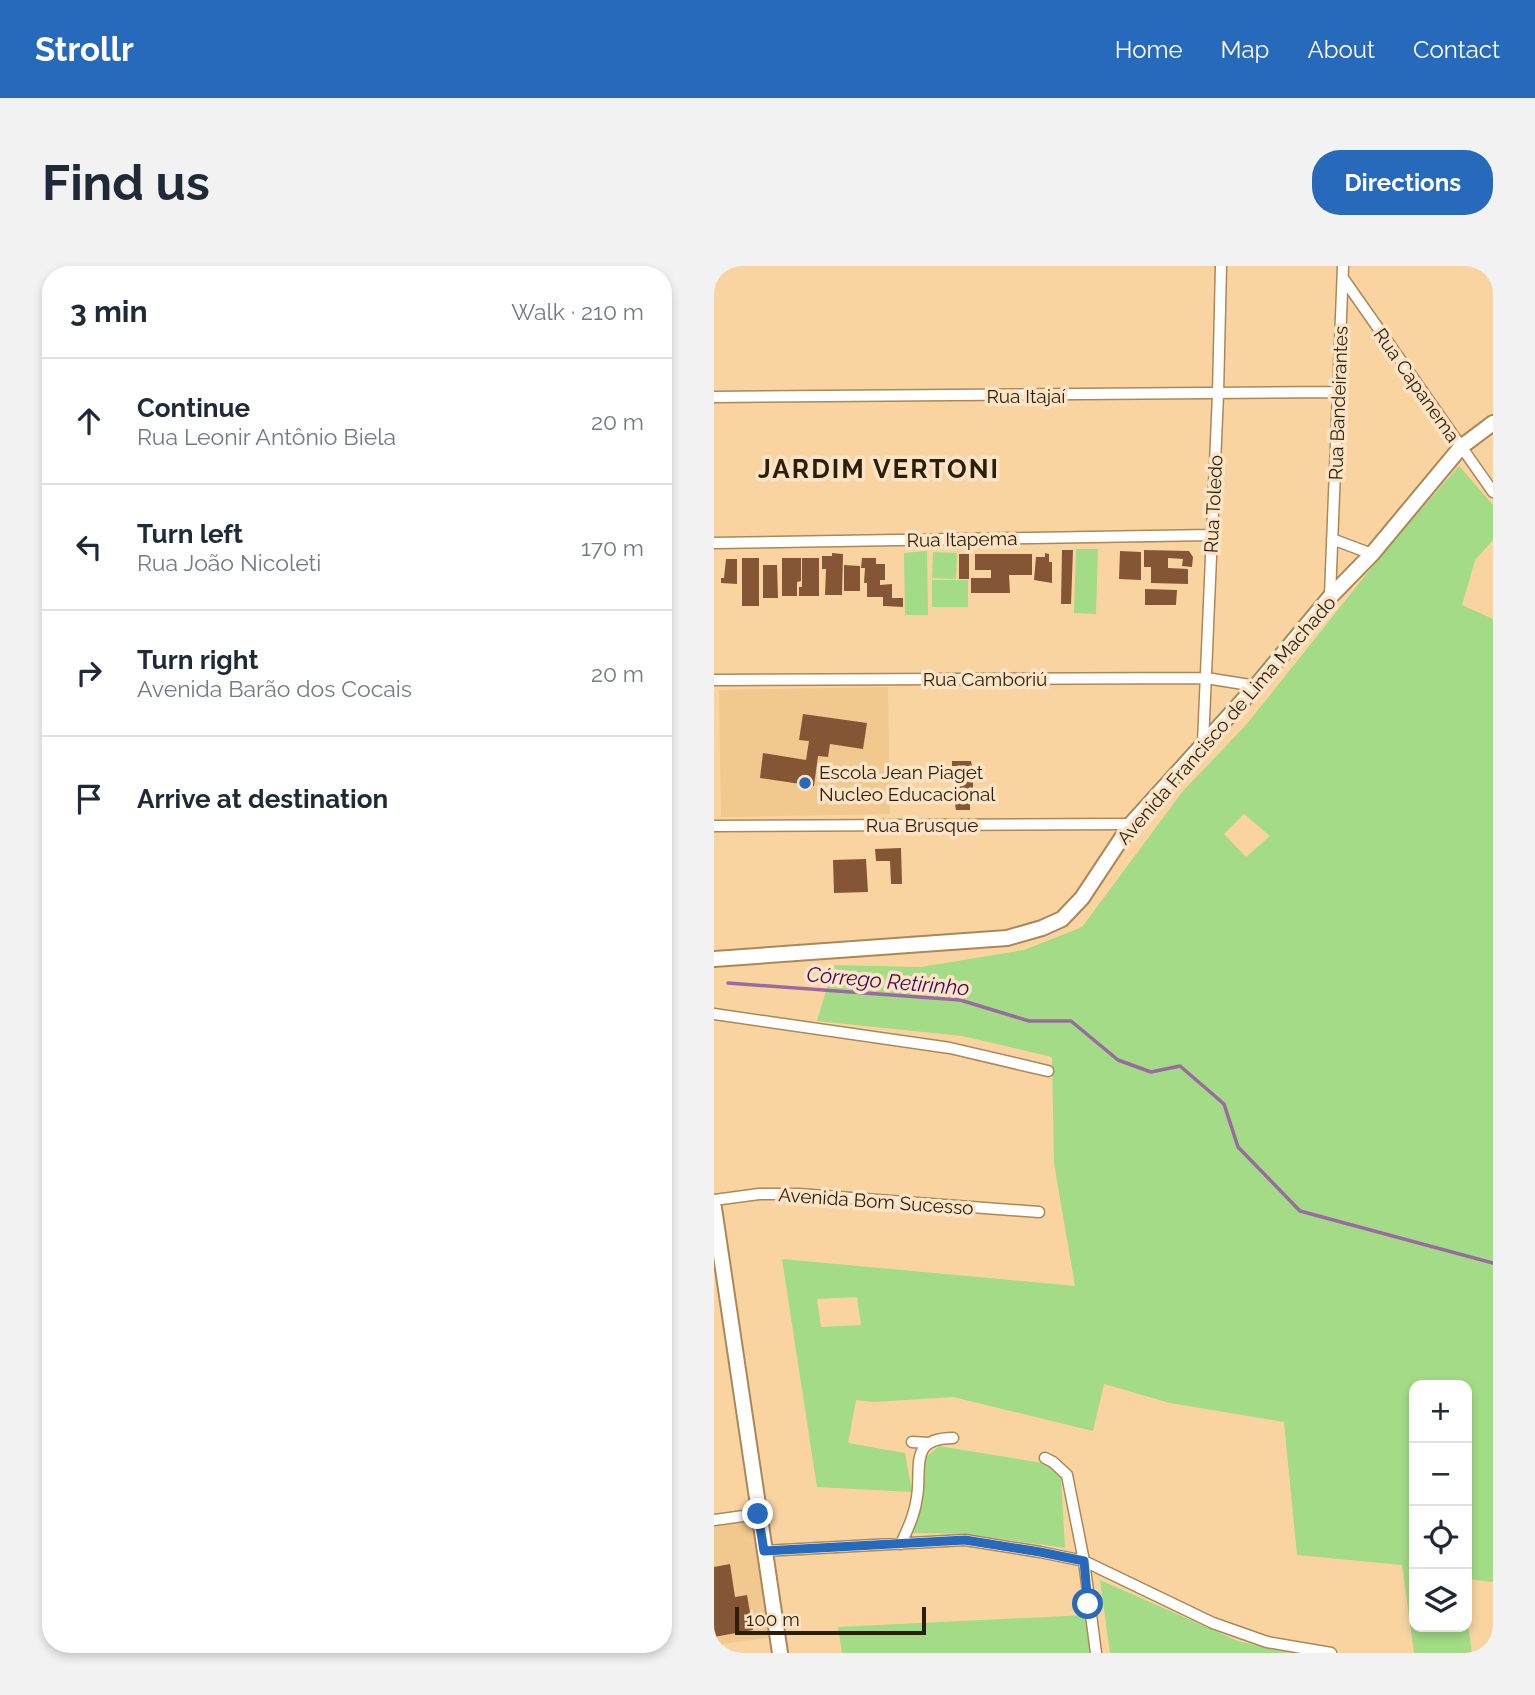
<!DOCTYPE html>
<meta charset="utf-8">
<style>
body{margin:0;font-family:Raleway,sans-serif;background:#f2f2f3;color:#1f2937}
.controls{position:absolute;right:21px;bottom:21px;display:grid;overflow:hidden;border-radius:14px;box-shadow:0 4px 10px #0003}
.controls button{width:63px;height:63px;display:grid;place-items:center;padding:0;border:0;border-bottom:2px solid #e0e1e3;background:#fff;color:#1f2937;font:35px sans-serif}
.scale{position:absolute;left:21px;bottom:18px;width:191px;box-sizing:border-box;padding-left:7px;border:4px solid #2c1f0a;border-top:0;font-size:19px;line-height:24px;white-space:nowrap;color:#2c1f0a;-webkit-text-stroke:5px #fbe4c6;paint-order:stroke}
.stop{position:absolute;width:21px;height:21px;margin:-16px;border:5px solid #2769ba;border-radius:50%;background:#fff}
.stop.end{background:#2769ba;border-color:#fff;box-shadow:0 2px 7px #0008}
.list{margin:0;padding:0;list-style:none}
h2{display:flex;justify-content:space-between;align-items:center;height:91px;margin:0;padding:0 28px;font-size:30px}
h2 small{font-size:23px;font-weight:400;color:#747a83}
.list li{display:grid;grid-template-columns:46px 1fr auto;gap:21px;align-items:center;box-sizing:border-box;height:126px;padding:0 28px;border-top:2px solid #e0e1e3}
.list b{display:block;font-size:26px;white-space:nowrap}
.list p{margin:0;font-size:23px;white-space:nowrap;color:#747a83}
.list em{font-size:23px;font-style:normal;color:#747a83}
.icon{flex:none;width:38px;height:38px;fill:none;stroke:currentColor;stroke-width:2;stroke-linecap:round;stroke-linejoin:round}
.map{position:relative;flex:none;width:779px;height:1387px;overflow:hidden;border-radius:28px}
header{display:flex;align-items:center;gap:42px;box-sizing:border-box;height:98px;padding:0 35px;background:#2769ba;color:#fff}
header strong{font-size:33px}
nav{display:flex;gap:38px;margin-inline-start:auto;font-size:24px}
.intro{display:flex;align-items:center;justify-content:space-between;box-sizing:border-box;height:168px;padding:0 42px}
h1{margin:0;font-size:49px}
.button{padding:18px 32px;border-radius:28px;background:#2769ba;color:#fff;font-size:24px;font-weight:700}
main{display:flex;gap:42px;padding:0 42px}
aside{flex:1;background:#fff;border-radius:28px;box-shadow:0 4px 10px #0003}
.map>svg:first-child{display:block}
.built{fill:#f1c88e}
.green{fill:#a3db86;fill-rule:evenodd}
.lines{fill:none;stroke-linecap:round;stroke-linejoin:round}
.stream{stroke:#9b6aa3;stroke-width:3.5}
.building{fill:#855635}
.street-casing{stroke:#ab8857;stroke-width:13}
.secondary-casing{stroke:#ab8857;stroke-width:18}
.street{stroke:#fff;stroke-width:10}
.secondary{stroke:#fff;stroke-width:14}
.route{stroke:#2769ba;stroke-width:9}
.poi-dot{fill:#2769ba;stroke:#fbe4c6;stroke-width:2.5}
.labels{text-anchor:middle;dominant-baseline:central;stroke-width:7;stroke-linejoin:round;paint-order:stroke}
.street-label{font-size:19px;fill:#2c1f0a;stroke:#fbe4c6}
.poi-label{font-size:19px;fill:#2c1f0a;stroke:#fbe4c6;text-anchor:start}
.water-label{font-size:21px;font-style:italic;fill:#46045a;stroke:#fbe4c6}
.district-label{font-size:26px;font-weight:bold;letter-spacing:2px;fill:#2c1f0a;stroke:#fbe4c6}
</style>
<header>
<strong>Strollr</strong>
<nav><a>Home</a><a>Map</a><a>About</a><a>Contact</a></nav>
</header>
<div class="intro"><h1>Find us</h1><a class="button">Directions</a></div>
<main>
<aside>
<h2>3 min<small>Walk · 210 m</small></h2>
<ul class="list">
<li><svg class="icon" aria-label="ahead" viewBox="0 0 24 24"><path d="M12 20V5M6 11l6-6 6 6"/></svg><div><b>Continue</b><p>Rua Leonir Antônio Biela</p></div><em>20 m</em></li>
<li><svg class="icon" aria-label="left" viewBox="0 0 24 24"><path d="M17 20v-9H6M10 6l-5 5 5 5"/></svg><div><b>Turn left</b><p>Rua João Nicoleti</p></div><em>170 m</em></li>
<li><svg class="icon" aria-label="right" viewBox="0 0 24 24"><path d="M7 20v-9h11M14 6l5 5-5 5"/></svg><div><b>Turn right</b><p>Avenida Barão dos Cocais</p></div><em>20 m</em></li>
<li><svg class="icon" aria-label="arrive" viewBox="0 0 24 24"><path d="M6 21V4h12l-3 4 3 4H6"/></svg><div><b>Arrive at destination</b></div></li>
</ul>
</aside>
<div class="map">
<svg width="779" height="1387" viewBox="0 0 779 1387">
<rect width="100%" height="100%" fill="#f9d4a1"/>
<!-- built -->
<path class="built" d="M 174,421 L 176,548 L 7,551 L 5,424 Z
M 41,1253 L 59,1371 L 0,1379 L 0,1258 Z"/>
<!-- green -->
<path class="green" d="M 745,200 L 779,239 L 779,274 L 761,294 L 748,339 L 779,353 L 779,1316 L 753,1313 L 753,1119 L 700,1119 L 700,1361 L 753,1361 L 753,1352 L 758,1387 L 700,1387 L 688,1299 L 583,1289 L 570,1156 L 456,1137 L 390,1118 L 379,1165 L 239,1131 L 160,1136 L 142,1134 L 134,1177 L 191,1187 L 198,1226 L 103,1221 L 68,993 L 361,1020 L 340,897 L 338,791 L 248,770 L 103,755 L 120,699 L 207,701 L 310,684 L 368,661 L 469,525 L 532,459 L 674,281 ZM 530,548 L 556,570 L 532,591 L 510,568 ZM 143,1031 L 147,1059 L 107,1061 L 103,1033 Z
M 362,283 L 384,283 L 382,348 L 360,347 Z
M 213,285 L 214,349 L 191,349 L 190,287 Z
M 219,286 L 243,287 L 242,313 L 218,312 Z
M 218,314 L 254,314 L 254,341 L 218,341 Z
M 225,1180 L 328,1197 L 337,1201 L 347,1211 L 351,1282 L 253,1268 L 197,1267 L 211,1211 L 211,1192 Z
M 386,1314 L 524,1375 L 575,1387 L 396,1387 Z
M 372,1349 L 377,1387 L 128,1387 L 124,1361 Z"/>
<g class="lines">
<!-- stream -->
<path class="stream" d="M 14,717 L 246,734 L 315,755 L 357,755 L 404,794 L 437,806 L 466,800 L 510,838 L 524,881 L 586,945 L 779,997"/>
</g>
<!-- building -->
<path class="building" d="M 348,284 L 359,284 L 357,338 L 347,338 Z
M 430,284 L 475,285 L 479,291 L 478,301 L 468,300 L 469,293 L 454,292 L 454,302 L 474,303 L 474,318 L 437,317 L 437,301 L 430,301 Z
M 406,285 L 427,286 L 427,314 L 405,313 Z
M 118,287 L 129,288 L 128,329 L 111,329 L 112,303 L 108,303 L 108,290 L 118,290 Z
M 331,287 L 335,288 L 335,296 L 338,296 L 338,317 L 320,314 L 322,291 L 331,291 Z
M 245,288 L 255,288 L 255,313 L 245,313 Z
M 261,288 L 318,288 L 318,309 L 295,309 L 296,327 L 257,327 L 257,312 L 277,312 L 277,304 L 261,304 Z
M 28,292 L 45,292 L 45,340 L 28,340 Z
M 68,292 L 87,292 L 87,315 L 83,316 L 83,330 L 68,330 Z
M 88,292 L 105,292 L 105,330 L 85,330 L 85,321 L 88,321 Z
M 148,292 L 162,292 L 162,298 L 171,298 L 171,314 L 166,314 L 166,319 L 178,318 L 178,332 L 189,332 L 189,341 L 169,340 L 169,331 L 153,331 L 153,317 L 150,317 L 151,302 L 147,302 Z
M 12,293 L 23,293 L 23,318 L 7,317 L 7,312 L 10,312 Z
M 49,299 L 63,299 L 64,332 L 49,332 Z
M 130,299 L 146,300 L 146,325 L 130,325 Z
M 431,323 L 463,324 L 462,339 L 431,339 Z
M 89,448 L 153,457 L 149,483 L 116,478 L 114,491 L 104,490 L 100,520 L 46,512 L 49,487 L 92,494 L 95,475 L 85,474 Z
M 238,495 L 257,495 L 258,500 L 238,500 Z
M 239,506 L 259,506 L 259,536 L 256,536 L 256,544 L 242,544 L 239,527 L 245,526 L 245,522 L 239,521 Z
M 187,582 L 188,618 L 177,618 L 176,595 L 162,595 L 161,583 Z
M 152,593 L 154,626 L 120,627 L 119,594 Z
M 16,1298 L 21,1331 L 33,1329 L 39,1364 L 0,1371 L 0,1301 Z"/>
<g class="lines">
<!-- street casing -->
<g class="street-casing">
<path id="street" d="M 629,12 L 779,226
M 0,131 L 624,126
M 618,273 L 658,288
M 0,277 L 497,269
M 616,330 L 629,0
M 0,414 L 492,412 L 542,420
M 489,477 L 504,128 L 507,0
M 0,560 L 417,558
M 0,748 L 236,782 L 334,805
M 0,934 L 45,928 L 84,928 L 325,946
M 198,1176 L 215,1177
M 331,1192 L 339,1196 L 353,1209 L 370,1295 L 382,1387
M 0,1254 L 44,1248
M 187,1278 C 194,1262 201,1248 203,1231 C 208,1202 194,1172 239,1172
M 50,1285 L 251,1274 L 326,1286 L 370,1295 L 499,1357 L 553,1376 L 617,1387"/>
</g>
<!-- secondary casing -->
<g class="secondary-casing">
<path id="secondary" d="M 0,693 L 293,672 L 328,662 L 348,653 L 368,632 L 417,558 L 542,420 L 616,331 L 658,288 L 747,181 L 779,157
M 0,942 L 66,1387"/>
</g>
<!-- street -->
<use href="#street" class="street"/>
<!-- secondary -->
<use href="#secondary" class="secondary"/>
</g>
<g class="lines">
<!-- route -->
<path class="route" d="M 44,1248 L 50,1285 L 251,1274 L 326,1286 L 370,1295 L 374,1338"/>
</g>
<!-- markers -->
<circle class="poi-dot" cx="91" cy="517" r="7"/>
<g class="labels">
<!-- street labels -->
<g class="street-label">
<text transform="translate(703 119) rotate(55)">Rua Capanema</text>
<text x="312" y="130">Rua Itajaí</text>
<text transform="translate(624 137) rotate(-88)">Rua Bandeirantes</text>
<text transform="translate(499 238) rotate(-87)">Rua Toledo</text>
<text transform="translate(248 273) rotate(-1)">Rua Itapema</text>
<text x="271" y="413">Rua Camboriú</text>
<text transform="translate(512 454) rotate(-49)">Avenida Francisco de Lima Machado</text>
<text x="208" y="559">Rua Brusque</text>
<text transform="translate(162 935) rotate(4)">Avenida Bom Sucesso</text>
</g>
<!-- poi labels -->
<g class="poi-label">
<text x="105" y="506">Escola Jean Piaget<tspan x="105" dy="22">Nucleo Educacional</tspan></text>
</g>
<!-- water labels -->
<g class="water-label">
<text transform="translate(174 715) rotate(5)">Córrego Retirinho</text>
</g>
<!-- district labels -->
<g class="district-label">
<text x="165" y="203">JARDIM VERTONI</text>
</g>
</g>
</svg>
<div class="controls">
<button>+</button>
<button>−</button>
<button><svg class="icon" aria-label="locate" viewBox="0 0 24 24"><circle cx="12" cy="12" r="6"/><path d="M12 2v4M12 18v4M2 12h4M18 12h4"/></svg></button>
<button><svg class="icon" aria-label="layers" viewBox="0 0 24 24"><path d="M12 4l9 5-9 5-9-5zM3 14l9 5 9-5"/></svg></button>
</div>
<div class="scale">100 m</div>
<div class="stop" style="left:374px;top:1338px"></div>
<div class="stop end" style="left:44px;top:1248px"></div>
</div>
</main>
